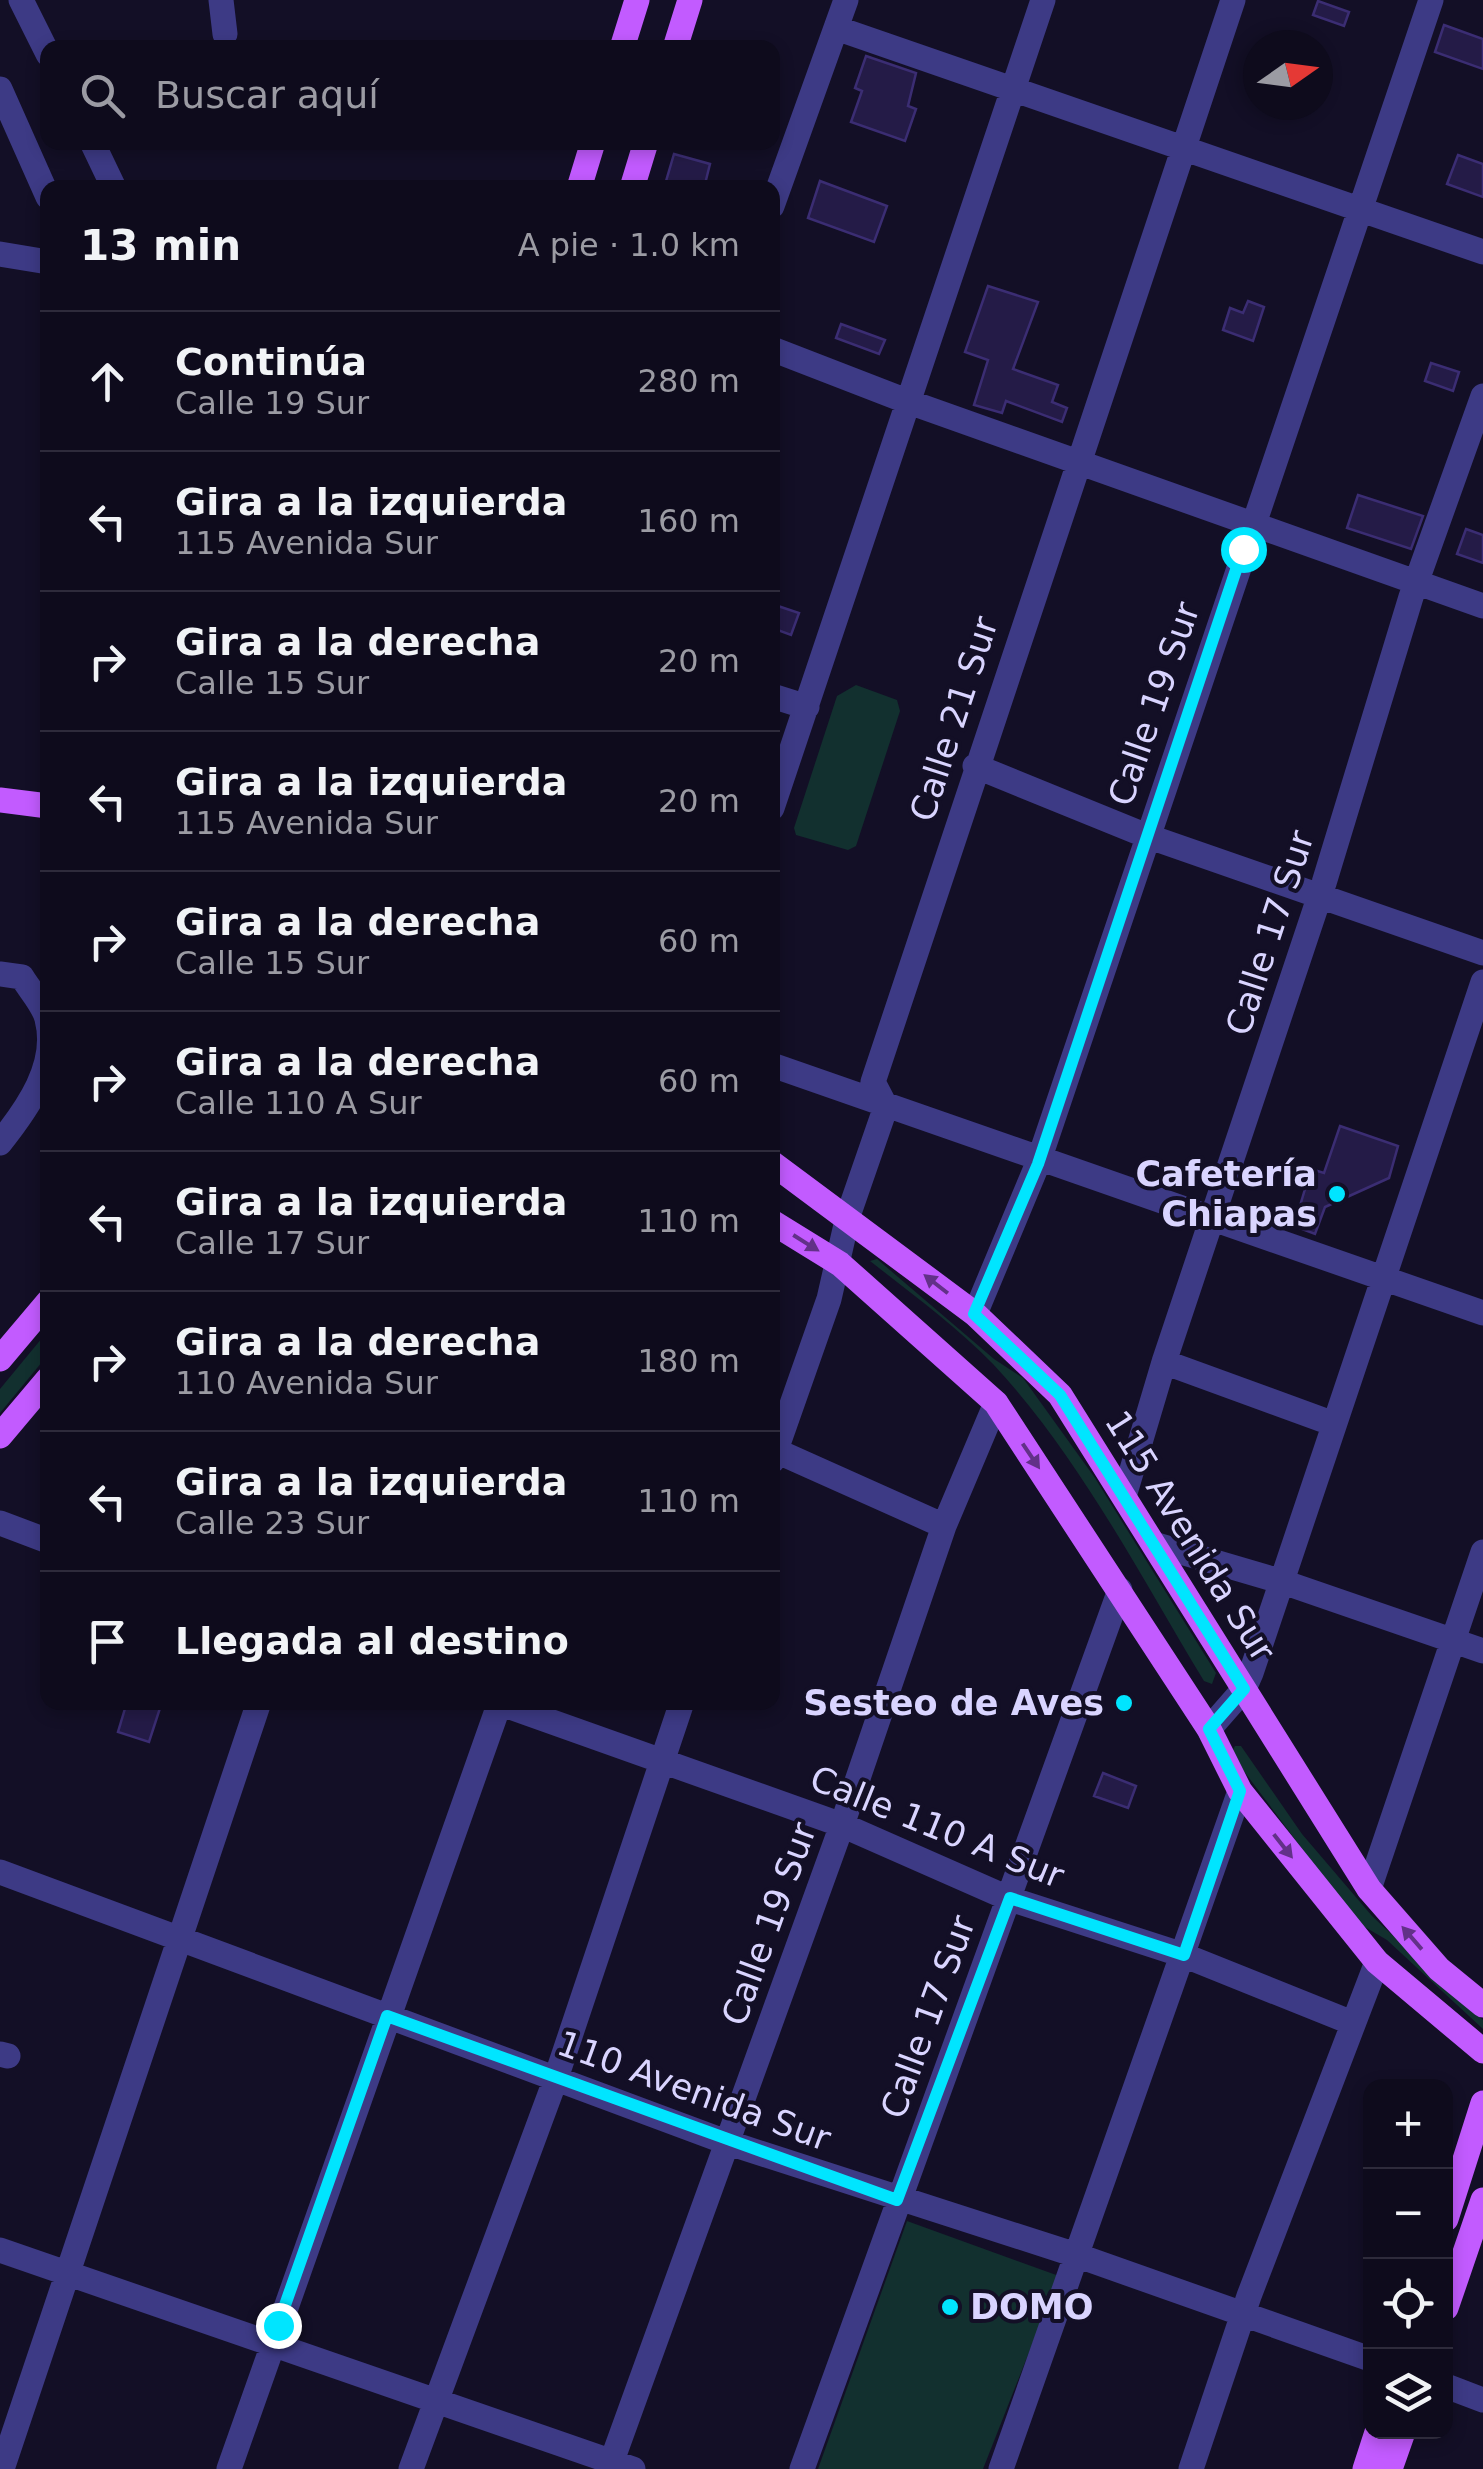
<!DOCTYPE html>
<html lang="es">
<meta charset="utf-8">
<style>
body{margin:0;font-family:"DejaVu Sans",sans-serif;background:#171425;color:#f1f3f6}
.controls{position:absolute;right:30px;bottom:30px;display:grid;overflow:hidden;border-radius:20px;box-shadow:0 5px 15px #0003}
.controls button{width:90px;height:90px;display:grid;place-items:center;padding:0;border:0;border-bottom:2px solid #2e2b3b;background:#0e0b1c;color:#f1f3f6;font:50px sans-serif}
.compass{position:absolute;left:1243px;top:30px;width:90px;height:90px;border-radius:50%;background:#0e0b1c;box-shadow:0 5px 15px #0003;rotate:76deg}
.stop{position:absolute;width:30px;height:30px;margin:-22px;border:8px solid #00e5ff;border-radius:50%;background:#fff}
.stop.end{background:#00e5ff;border-color:#fff;box-shadow:0 2px 10px #0008}
.list{margin:0;padding:0;list-style:none}
h2{display:flex;justify-content:space-between;align-items:center;height:130px;margin:0;padding:0 40px;font-size:42px}
h2 small{font-size:32px;font-weight:400;color:#9b9ba3}
.list li{display:grid;grid-template-columns:65px 1fr auto;gap:30px;align-items:center;box-sizing:border-box;height:140px;padding:0 40px;border-top:2px solid #2e2b3b}
.list b{display:block;font-size:38px;white-space:nowrap}
.list p{margin:0;font-size:32px;white-space:nowrap;color:#9b9ba3}
.list em{font-size:32px;font-style:normal;color:#9b9ba3}
.icon{flex:none;width:55px;height:55px;fill:none;stroke:currentColor;stroke-width:2;stroke-linecap:round;stroke-linejoin:round}
.map{position:relative;flex:none;width:1483px;height:2469px;overflow:hidden}
.search{position:absolute;background:#0e0b1c;box-shadow:0 5px 15px #0003;left:40px;top:40px;width:740px;height:110px;display:flex;align-items:center;gap:25px;box-sizing:border-box;padding:0 35px;border-radius:20px;color:#9b9ba3;font-size:38px}
.panel{position:absolute;background:#0e0b1c;box-shadow:0 5px 15px #0003;left:40px;top:180px;width:740px;height:1530px;border-radius:20px}
.map>svg:first-child{display:block}
.green{fill:#12302f}
.building{fill:#241b47;stroke:#3b2d73;stroke-width:2.5}
.lines{fill:none;stroke-linecap:round;stroke-linejoin:round}
.minor{stroke:#3d3a85;stroke-width:25}
.major{stroke:#c25bff;stroke-width:25}
.oneway{fill:#623188}
.route{stroke:#00e5ff;stroke-width:12}
.poi-dot{fill:#00e5ff;stroke:#130f26;stroke-width:4}
.labels{text-anchor:middle;dominant-baseline:central;stroke-width:8;stroke-linejoin:round;paint-order:stroke}
.street-label{font-size:35px;fill:#d9d4ff;stroke:#130f26}
.poi-label{font-size:35px;font-weight:bold;fill:#d9d4ff;stroke:#130f26;text-anchor:end}
</style>
<div class="map">
<svg width="1483" height="2469" viewBox="0 0 1483 2469">
<rect width="100%" height="100%" fill="#130f26"/>
<!-- green -->
<path class="green" d="M 856,685 L 897,700 L 900,711 L 856,846 L 848,850 L 796,835 L 794,828 L 837,696 Z
M 877,1259 L 994,1359 L 1023,1378 L 1095,1478 L 1216,1673 L 1212,1684 L 1204,1681 C 1139,1574 1079,1456 993,1364 C 956,1326 912,1294 870,1261 Z
M 47,1332 L 47,1356 L 0,1413 L 0,1389 Z
M 1235,1746 L 1241,1746 L 1302,1834 L 1372,1916 L 1483,2020 L 1483,2029 L 1387,1940 L 1358,1923 L 1231,1754 Z
M 907,2221 L 1059,2276 L 983,2469 L 818,2469 Z"/>
<!-- building -->
<path class="building" d="M 1318,1 L 1349,12 L 1344,26 L 1313,15 Z
M 1444,25 L 1483,39 L 1483,69 L 1435,52 Z
M 866,56 L 916,73 L 908,106 L 916,109 L 905,141 L 851,122 L 862,91 L 855,88 Z
M 674,154 L 710,164 L 704,188 L 664,188 Z
M 1458,155 L 1483,164 L 1483,197 L 1447,184 Z
M 820,181 L 887,206 L 874,242 L 808,218 Z
M 988,286 L 1038,302 L 1013,369 L 1058,385 L 1052,402 L 1067,408 L 1062,422 L 1006,401 L 1002,413 L 974,405 L 988,360 L 965,352 Z
M 1248,301 L 1264,307 L 1253,341 L 1223,330 L 1230,308 L 1243,313 Z
M 841,324 L 885,340 L 879,354 L 836,338 Z
M 1431,363 L 1459,372 L 1453,391 L 1425,381 Z
M 1358,495 L 1423,516 L 1411,549 L 1347,528 Z
M 1466,529 L 1483,535 L 1483,563 L 1457,554 Z
M 772,604 L 799,613 L 791,635 L 772,628 Z
M 1340,1126 L 1398,1146 L 1389,1178 L 1325,1207 L 1315,1234 L 1294,1226 L 1311,1169 L 1324,1173 Z
M 127,1702 L 162,1702 L 149,1742 L 118,1732 Z
M 1103,1773 L 1136,1786 L 1128,1808 L 1094,1796 Z"/>
<g class="lines">
<!-- minor -->
<path class="minor" d="M 21,0 L 48,54
M 221,0 L 225,34
M 836,28 L 1483,252
M 0,89 L 48,197
M 92,142 L 114,188
M 772,206 L 846,0
M 0,254 L 48,262
M 772,349 L 909,402 L 1483,606
M 772,696 L 807,707
M 975,766 L 1147,836 L 1483,953
M 772,808 L 1043,0
M 0,974 L 22,977 C 29,989 44,1005 47,1019 C 59,1065 27,1109 0,1143
M 772,1065 L 1483,1313
M 975,1314 L 1038,1163 L 1431,0
M 1164,1362 L 1334,1424
M 772,1449 L 944,1526
M 772,1461 L 829,1299 L 848,1216 L 884,1112 L 885,1105 L 873,1082 L 1233,0
M 1125,1493 L 1164,1362 L 1324,883 L 1411,597 L 1483,396
M 0,1523 L 48,1541
M 1157,1545 L 1283,1582 L 1483,1651
M 496,1702 L 842,1825 L 1010,1899 L 1183,1955 L 1350,2022
M 1209,1729 L 1244,1689 L 1251,1673 L 1483,982
M 0,1872 L 726,2142 L 1076,2255 L 1370,2359
M 1369,1889 L 1483,1552
M 0,2054 L 8,2056
M 0,2250 L 633,2469
M 1446,2386 L 1483,2400
M 2,2469 L 259,1702
M 229,2469 L 500,1702
M 411,2469 L 556,2078 L 682,1702
M 609,2469 L 842,1825 L 944,1526 L 996,1403
M 802,2469 L 1120,1590
M 1001,2469 L 1240,1791
M 1191,2469 L 1249,2296 L 1377,1962"/>
<!-- major -->
<path class="major" d="M 622,48 L 637,0
M 675,48 L 690,0
M 579,188 L 593,142
M 632,188 L 646,142
M 0,800 L 48,806
M 772,1163 L 975,1314 L 1060,1395 L 1369,1889 L 1439,1969 L 1483,2005
M 772,1222 L 840,1264 L 996,1403 L 1209,1729 L 1240,1791 L 1377,1962 L 1483,2051
M 0,1359 L 48,1302
M 0,1436 L 48,1379
M 1446,2219 L 1483,2103
M 1446,2308 L 1483,2200
M 1365,2469 L 1377,2432
M 1390,2469 L 1403,2432"/>
</g>
<!-- one-way arrows -->
<defs><path id="oneway-solid" d="M-6-.8H1V-3.2L6.5 0L1 3.2V.8H-6Z" transform="scale(2.5)"/></defs>
<g class="oneway">
<use href="#oneway-solid" transform="translate(806 1243) rotate(32)"/>
<use href="#oneway-solid" transform="translate(936 1284) rotate(-142)"/>
<use href="#oneway-solid" transform="translate(1031 1456) rotate(56)"/>
<use href="#oneway-solid" transform="translate(1283 1846) rotate(52)"/>
<use href="#oneway-solid" transform="translate(1412 1938) rotate(-131)"/>
</g>
<g class="lines">
<!-- route -->
<path class="route" d="M 278,2325 L 387,2016 L 897,2200 L 1010,1898 L 1184,1955 L 1240,1791 L 1209,1729 L 1244,1689 L 1060,1395 L 974,1314 L 1038,1164 L 1243,549"/>
</g>
<!-- markers -->
<g class="poi-dot">
<circle cx="1337" cy="1194" r="10"/>
<circle cx="1124" cy="1703" r="10"/>
<circle cx="950" cy="2307" r="10"/>
</g>
<g class="labels">
<!-- street labels -->
<g class="street-label">
<text transform="translate(1154 704) rotate(-71)">Calle 19 Sur</text>
<text transform="translate(954 719) rotate(-72)">Calle 21 Sur</text>
<text transform="translate(1270 933) rotate(-72)">Calle 17 Sur</text>
<text transform="translate(1190 1536) rotate(58)">115 Avenida Sur</text>
<text transform="translate(937 1827) rotate(22)">Calle 110 A Sur</text>
<text transform="translate(769 1924) rotate(-70)">Calle 19 Sur</text>
<text transform="translate(928 2017) rotate(-70)">Calle 17 Sur</text>
<text transform="translate(694 2091) rotate(20)">110 Avenida Sur</text>
</g>
<!-- poi labels -->
<g class="poi-label">
<text x="1317" y="1174">Cafetería<tspan x="1317" dy="40">Chiapas</tspan></text>
<text x="1104" y="1703">Sesteo de Aves</text>
<text x="970" y="2307" text-anchor="start">DOMO</text>
</g>
</g>
</svg>
<div class="controls">
<button>+</button>
<button>−</button>
<button><svg class="icon" aria-label="locate" viewBox="0 0 24 24"><circle cx="12" cy="12" r="6"/><path d="M12 2v4M12 18v4M2 12h4M18 12h4"/></svg></button>
<button><svg class="icon" aria-label="layers" viewBox="0 0 24 24"><path d="M12 4l9 5-9 5-9-5zM3 14l9 5 9-5"/></svg></button>
</div>
<svg class="compass" viewBox="-18 -18 36 36"><path d="M0-13l5 13h-10z" fill="#e53935"/><path d="M0 13l5-13h-10z" fill="#9b9ba3"/></svg>
<div class="stop" style="left:1243px;top:549px"></div>
<div class="stop end" style="left:278px;top:2325px"></div>
<div class="search"><svg class="icon" aria-label="search" viewBox="0 0 24 24"><circle cx="10" cy="10" r="6"/><path d="M15 15l6 6"/></svg>Buscar aquí</div>
<section class="panel">
<h2>13 min<small>A pie · 1.0 km</small></h2>
<ul class="list">
<li><svg class="icon" aria-label="ahead" viewBox="0 0 24 24"><path d="M12 20V5M6 11l6-6 6 6"/></svg><div><b>Continúa</b><p>Calle 19 Sur</p></div><em>280 m</em></li>
<li><svg class="icon" aria-label="left" viewBox="0 0 24 24"><path d="M17 20v-9H6M10 6l-5 5 5 5"/></svg><div><b>Gira a la izquierda</b><p>115 Avenida Sur</p></div><em>160 m</em></li>
<li><svg class="icon" aria-label="right" viewBox="0 0 24 24"><path d="M7 20v-9h11M14 6l5 5-5 5"/></svg><div><b>Gira a la derecha</b><p>Calle 15 Sur</p></div><em>20 m</em></li>
<li><svg class="icon" aria-label="left" viewBox="0 0 24 24"><path d="M17 20v-9H6M10 6l-5 5 5 5"/></svg><div><b>Gira a la izquierda</b><p>115 Avenida Sur</p></div><em>20 m</em></li>
<li><svg class="icon" aria-label="right" viewBox="0 0 24 24"><path d="M7 20v-9h11M14 6l5 5-5 5"/></svg><div><b>Gira a la derecha</b><p>Calle 15 Sur</p></div><em>60 m</em></li>
<li><svg class="icon" aria-label="right" viewBox="0 0 24 24"><path d="M7 20v-9h11M14 6l5 5-5 5"/></svg><div><b>Gira a la derecha</b><p>Calle 110 A Sur</p></div><em>60 m</em></li>
<li><svg class="icon" aria-label="left" viewBox="0 0 24 24"><path d="M17 20v-9H6M10 6l-5 5 5 5"/></svg><div><b>Gira a la izquierda</b><p>Calle 17 Sur</p></div><em>110 m</em></li>
<li><svg class="icon" aria-label="right" viewBox="0 0 24 24"><path d="M7 20v-9h11M14 6l5 5-5 5"/></svg><div><b>Gira a la derecha</b><p>110 Avenida Sur</p></div><em>180 m</em></li>
<li><svg class="icon" aria-label="left" viewBox="0 0 24 24"><path d="M17 20v-9H6M10 6l-5 5 5 5"/></svg><div><b>Gira a la izquierda</b><p>Calle 23 Sur</p></div><em>110 m</em></li>
<li><svg class="icon" aria-label="arrive" viewBox="0 0 24 24"><path d="M6 21V4h12l-3 4 3 4H6"/></svg><div><b>Llegada al destino</b></div></li>
</ul>
</section>
</div>
